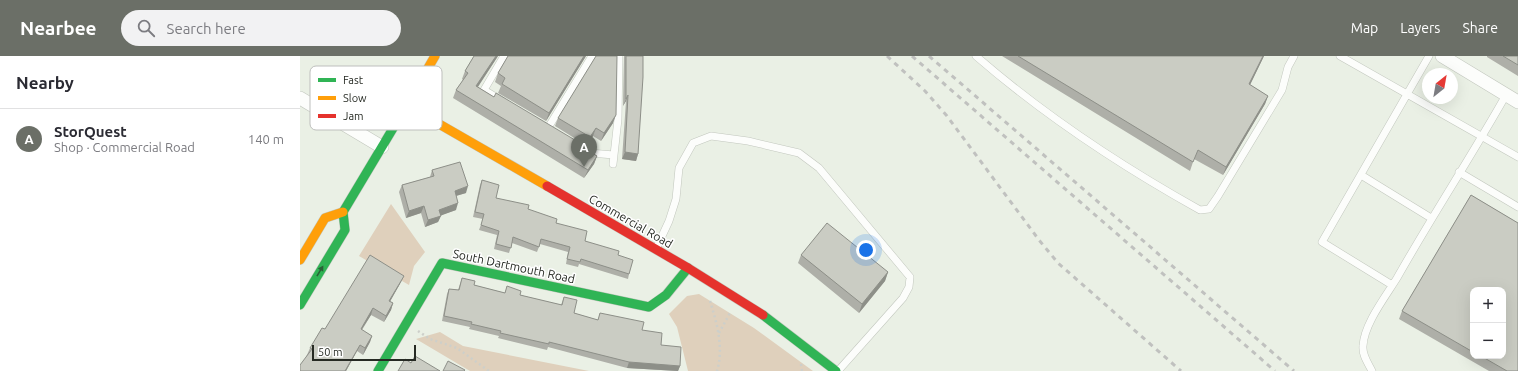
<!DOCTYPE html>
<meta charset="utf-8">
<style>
body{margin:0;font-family:Ubuntu,sans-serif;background:#f2f2f3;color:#2b2b33}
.controls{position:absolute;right:12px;bottom:12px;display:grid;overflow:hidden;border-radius:8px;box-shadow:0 4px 16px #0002}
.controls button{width:36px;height:36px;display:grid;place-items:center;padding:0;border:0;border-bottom:1px solid #e1e1e2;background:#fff;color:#2b2b33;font:20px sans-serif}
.compass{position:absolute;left:1122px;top:12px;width:36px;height:36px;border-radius:50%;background:#fff;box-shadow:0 4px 16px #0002;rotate:31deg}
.scale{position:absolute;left:12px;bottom:10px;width:104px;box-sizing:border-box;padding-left:4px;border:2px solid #262a23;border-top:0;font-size:11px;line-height:14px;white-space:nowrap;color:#262a23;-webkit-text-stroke:3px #fff;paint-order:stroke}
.you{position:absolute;left:566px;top:194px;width:14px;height:14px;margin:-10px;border:3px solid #fff;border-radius:50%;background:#1a73e8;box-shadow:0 0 0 6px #1a73e833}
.badge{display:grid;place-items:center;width:26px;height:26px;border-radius:50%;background:#6b6f67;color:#fff;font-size:13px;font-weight:700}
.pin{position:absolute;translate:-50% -33px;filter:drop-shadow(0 1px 2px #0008)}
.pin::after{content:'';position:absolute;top:21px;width:14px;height:12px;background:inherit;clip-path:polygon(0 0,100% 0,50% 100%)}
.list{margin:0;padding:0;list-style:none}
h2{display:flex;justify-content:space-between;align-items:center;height:52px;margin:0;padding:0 16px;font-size:17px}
h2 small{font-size:13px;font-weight:400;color:#7c7c81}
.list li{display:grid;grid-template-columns:26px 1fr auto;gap:12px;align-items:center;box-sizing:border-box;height:60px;padding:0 16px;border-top:1px solid #e1e1e2}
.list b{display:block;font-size:15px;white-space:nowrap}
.list p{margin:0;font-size:13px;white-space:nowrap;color:#7c7c81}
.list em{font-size:13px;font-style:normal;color:#7c7c81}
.icon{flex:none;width:22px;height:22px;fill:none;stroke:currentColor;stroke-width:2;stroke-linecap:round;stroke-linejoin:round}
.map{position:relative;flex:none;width:1218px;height:315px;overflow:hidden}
header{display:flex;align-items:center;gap:24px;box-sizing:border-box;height:56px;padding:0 20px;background:#6b6f67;color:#fff}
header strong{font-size:19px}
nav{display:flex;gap:22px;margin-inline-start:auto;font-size:14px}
.search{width:280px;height:36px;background:#f2f2f3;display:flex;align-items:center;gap:10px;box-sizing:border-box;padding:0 14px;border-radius:22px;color:#7c7c81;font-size:15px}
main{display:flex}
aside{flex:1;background:#fff}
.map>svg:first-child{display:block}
.green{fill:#dfd0bc}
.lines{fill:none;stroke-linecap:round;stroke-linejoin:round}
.lane-casing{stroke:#c2c7be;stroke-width:8}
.street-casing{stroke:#c2c7be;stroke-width:14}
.fast-casing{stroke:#c2c7be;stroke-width:10}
.slow-casing{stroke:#c2c7be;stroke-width:10}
.jam-casing{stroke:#c2c7be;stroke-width:10}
.path{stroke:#cdcfca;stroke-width:2.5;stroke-dasharray:2 3;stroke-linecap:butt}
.lane{stroke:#fcfdfb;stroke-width:7}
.street{stroke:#fcfdfb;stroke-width:13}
.fast{stroke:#30b455;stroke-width:9}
.slow{stroke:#ff9f0a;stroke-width:9}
.jam{stroke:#e5322d;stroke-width:9}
.rail{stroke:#c0c1bf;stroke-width:3;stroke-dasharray:5 5;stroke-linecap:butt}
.wall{fill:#aeafa8;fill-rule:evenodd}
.shaded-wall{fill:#8d8f88}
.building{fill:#caccc3;stroke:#8d8f88}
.oneway{fill:#2a6137}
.labels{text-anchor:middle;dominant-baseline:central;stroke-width:3;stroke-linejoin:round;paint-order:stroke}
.street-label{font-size:12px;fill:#262a23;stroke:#fff}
.key{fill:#fff;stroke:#bebfbd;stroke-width:1}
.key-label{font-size:11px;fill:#262a23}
</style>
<header>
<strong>Nearbee</strong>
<div class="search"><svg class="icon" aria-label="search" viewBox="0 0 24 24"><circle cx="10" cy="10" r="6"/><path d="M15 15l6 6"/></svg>Search here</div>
<nav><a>Map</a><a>Layers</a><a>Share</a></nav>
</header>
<main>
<aside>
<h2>Nearby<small></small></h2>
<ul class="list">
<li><span class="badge">A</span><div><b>StorQuest</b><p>Shop · Commercial Road</p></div><em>140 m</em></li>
</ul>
</aside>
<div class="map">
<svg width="1218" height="315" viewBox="0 0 1218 315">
<rect width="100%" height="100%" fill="#eaf0e5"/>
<!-- green -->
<path class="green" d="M 91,148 L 125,196 L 114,210 L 109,229 L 59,200 Z
M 399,238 L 454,272 L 513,315 L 388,315 L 377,271 L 369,258 L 387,240 Z
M 140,276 L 163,290 L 289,315 L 170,315 L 116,283 Z"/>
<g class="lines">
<!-- lane casing -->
<g class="lane-casing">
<path id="lane" d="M 676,0 C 744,59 821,110 900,154 L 909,153 L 918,140 L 982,34 L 988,11 L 994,0
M 1040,0 L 1218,101
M 202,45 L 184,34 L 204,0
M 248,72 L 292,0
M 284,93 L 290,97 L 314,99
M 313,108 L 318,63 L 319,0
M 1159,116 L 1218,151
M 1061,119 L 1131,162
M 356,193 L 369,165 L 376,143 L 379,112 L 393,87 L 411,80 L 448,85 L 499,97 L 519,112 L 610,221 L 609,231 L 603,242 L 538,315
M 1092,229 L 1022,186 L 1129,0
M 1072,315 C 1068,307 1062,299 1063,290 C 1064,268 1086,240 1097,222 C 1132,160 1171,101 1206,39"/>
</g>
<!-- street casing -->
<g class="street-casing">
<path id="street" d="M 1142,0 L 1218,46
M 0,42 L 82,91"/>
</g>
<!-- fast casing -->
<g class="fast-casing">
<path id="fast" d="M 0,249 L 45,174 L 43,156 L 95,69
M 463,259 L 536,315
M 78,315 L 142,207 L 349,251 L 366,239 L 388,212"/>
</g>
<!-- slow casing -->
<g class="slow-casing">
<path id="slow" d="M 106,49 L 247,130
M 95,69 L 135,0
M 0,204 L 25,162 L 43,156"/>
</g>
<!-- jam casing -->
<g class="jam-casing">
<path id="jam" d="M 247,130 L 388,212 L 463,259"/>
</g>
<!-- path -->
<path class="path" d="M 410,245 C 417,267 424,292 417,315
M 118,275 L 130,283 L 157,292 L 189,315
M 419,277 L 430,257
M 501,308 L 502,315"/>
<!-- lane -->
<use href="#lane" class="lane"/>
<!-- street -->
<use href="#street" class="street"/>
<!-- fast -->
<use href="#fast" class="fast"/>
<!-- slow -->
<use href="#slow" class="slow"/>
<!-- jam -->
<use href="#jam" class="jam"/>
<!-- rail -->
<path class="rail" d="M 587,0 L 625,35 L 647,60 L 739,184 L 758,207 L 881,315
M 612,0 L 975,315
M 629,0 L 994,315"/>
</g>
<!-- wall -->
<path class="wall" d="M 174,0 L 198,0 L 178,31 L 194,41 L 285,90 L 284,92 L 297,100 L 294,108 L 284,122 L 153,42 L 156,34 L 163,24 L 162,23 L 165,15 Z
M 208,0 L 286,0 L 246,65 L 198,37 L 201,30 L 195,26 L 198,17 Z
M 324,0 L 343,0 L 338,98 L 336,105 L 322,103 L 326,45 L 323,50 Z
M 702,0 L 964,0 L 950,29 L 968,40 L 965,48 L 923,119 L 894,103 L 890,115 Z
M 1187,0 L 1218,0 L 1218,20 L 1187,1 Z
M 258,62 L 313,67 L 301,85 L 293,80 L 287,90 L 255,70 Z
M 132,114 L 166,137 L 156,140 L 156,154 L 141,159 L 138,166 L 125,171 L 121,157 L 106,162 L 99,136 L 102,129 L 130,121 Z
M 182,124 L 196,142 L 228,153 L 256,167 L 285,185 L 318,199 L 329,218 L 328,223 L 279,208 L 278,211 L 266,208 L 268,196 L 240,188 L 237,196 L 212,187 L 209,197 L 194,193 L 197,179 L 179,174 L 183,163 L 173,161 L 180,129 Z
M 1171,139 L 1218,167 L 1218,315 L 1189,315 L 1099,263 L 1102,255 ZM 1173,234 L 1203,234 L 1203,300 L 1173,300 Z
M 501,199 L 588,216 L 585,225 L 559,257 L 498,207 Z
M 162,222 L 174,229 L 205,237 L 207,230 L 220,239 L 261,249 L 264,241 L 274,257 L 298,264 L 300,257 L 342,274 L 361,289 L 380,310 L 378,315 L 327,312 L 248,291 L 247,294 L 198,282 L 199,280 L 169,273 L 170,271 L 142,265 L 147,238 L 149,233 L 158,234 Z
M 101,226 L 90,245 L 93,247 L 91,254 L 84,266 L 71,259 L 62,274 L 72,280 L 70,286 L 63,299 L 57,295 L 46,315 L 0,315 L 10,292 Z"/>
<!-- shaded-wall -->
<path class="shaded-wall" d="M 196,0 L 198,0 L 173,38 L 176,30 Z
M 284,0 L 286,0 L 246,65 L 249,57 Z
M 963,0 L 964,0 L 946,37 L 949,28 Z
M 328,39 L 326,45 L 323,50 L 326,43 Z
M 968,40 L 965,48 L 923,119 L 926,111 Z
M 316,59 L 313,67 L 301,85 L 304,77 Z
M 296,72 L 293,80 L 287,90 L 290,81 Z
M 325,96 L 338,98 L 336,105 L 322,103 Z
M 297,100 L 294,108 L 284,122 L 288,114 Z
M 168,130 L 166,137 L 152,141 L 155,135 Z
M 158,147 L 156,154 L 137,161 L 139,154 Z
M 124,150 L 121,157 L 106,162 L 109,155 Z
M 141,160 L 138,166 L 125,171 L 128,164 Z
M 588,216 L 585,225 L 559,257 L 562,248 Z
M 104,220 L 101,226 L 87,251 L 89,245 Z
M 93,247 L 91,254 L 84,266 L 86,260 Z
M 73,252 L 71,259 L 58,279 L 61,273 Z
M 72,280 L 70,286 L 63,299 L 65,292 Z
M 60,289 L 57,295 L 46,315 L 45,315 Z
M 329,306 L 380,310 L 378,315 L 327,312 Z"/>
<!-- building -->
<path class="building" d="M 174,0 L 196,0 L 176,30 L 194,41 L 196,37 L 285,90 L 284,92 L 297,100 L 288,114 L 156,34 L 168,17 L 165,15 Z
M 208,0 L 284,0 L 249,57 L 202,28 L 205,22 L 198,17 Z
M 296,0 L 317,0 L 316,59 L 304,77 L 296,72 L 290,81 L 258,62 Z
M 326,0 L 343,0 L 343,21 L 338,98 L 325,96 L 328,39 L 326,43 Z
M 718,0 L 963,0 L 949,28 L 968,40 L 926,111 L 898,94 L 893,106 Z
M 1203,0 L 1218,0 L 1218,9 Z
M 160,106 L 168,130 L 155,135 L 158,147 L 139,154 L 141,160 L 128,164 L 124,150 L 109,155 L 102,129 L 134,120 L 132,114 Z
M 182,124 L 199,129 L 196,142 L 229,149 L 228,153 L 257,163 L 256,167 L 287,175 L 285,185 L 319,195 L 318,199 L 333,204 L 329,218 L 281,203 L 280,206 L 267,203 L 270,191 L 241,183 L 239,191 L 213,181 L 211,192 L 196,188 L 199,175 L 181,169 L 184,158 L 175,156 Z
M 1171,139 L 1218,167 L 1218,315 L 1207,315 L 1181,300 L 1203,300 L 1203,234 L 1173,234 L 1173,296 L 1102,255 Z
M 527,167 L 588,216 L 562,248 L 501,199 Z
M 70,199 L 104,220 L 89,245 L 93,247 L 86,260 L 73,252 L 61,273 L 72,280 L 65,292 L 60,289 L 45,315 L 0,315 L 0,309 L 12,293 L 10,292 L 22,272 L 25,273 Z
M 162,222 L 175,225 L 174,229 L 205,237 L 207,230 L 221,235 L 220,239 L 262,249 L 264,241 L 277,244 L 274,257 L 298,264 L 300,257 L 344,266 L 342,274 L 362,277 L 361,289 L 381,291 L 380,310 L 329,306 L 249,286 L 249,288 L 200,277 L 201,275 L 171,268 L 172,266 L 144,260 L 149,233 L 159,234 Z
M 115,300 L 140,315 L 98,315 L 105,303 L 111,307 Z
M 148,305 L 165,314 L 164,315 L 143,315 Z"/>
<!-- one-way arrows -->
<defs><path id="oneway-solid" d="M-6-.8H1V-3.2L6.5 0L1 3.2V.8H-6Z"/></defs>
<use class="oneway" href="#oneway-solid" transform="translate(20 215) rotate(-59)"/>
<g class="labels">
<!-- street labels -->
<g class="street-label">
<text transform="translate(331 165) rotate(30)">Commercial Road</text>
<text transform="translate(214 210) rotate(12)">South Dartmouth Road</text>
</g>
</g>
<!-- legend -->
<rect x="10" y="10" width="132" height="64" rx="6" class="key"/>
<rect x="18" y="22" width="18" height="4" fill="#30b455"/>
<rect x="18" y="40" width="18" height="4" fill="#ff9f0a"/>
<rect x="18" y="58" width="18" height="4" fill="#e5322d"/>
<g class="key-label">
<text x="43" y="28">Fast</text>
<text x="43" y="46">Slow</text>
<text x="43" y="64">Jam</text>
</g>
</svg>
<div class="controls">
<button>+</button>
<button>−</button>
</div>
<svg class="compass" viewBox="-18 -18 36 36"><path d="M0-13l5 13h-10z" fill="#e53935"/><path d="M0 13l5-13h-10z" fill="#7c7c81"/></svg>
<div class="scale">50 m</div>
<div class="you"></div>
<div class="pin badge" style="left:284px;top:111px">A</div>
</div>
</main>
